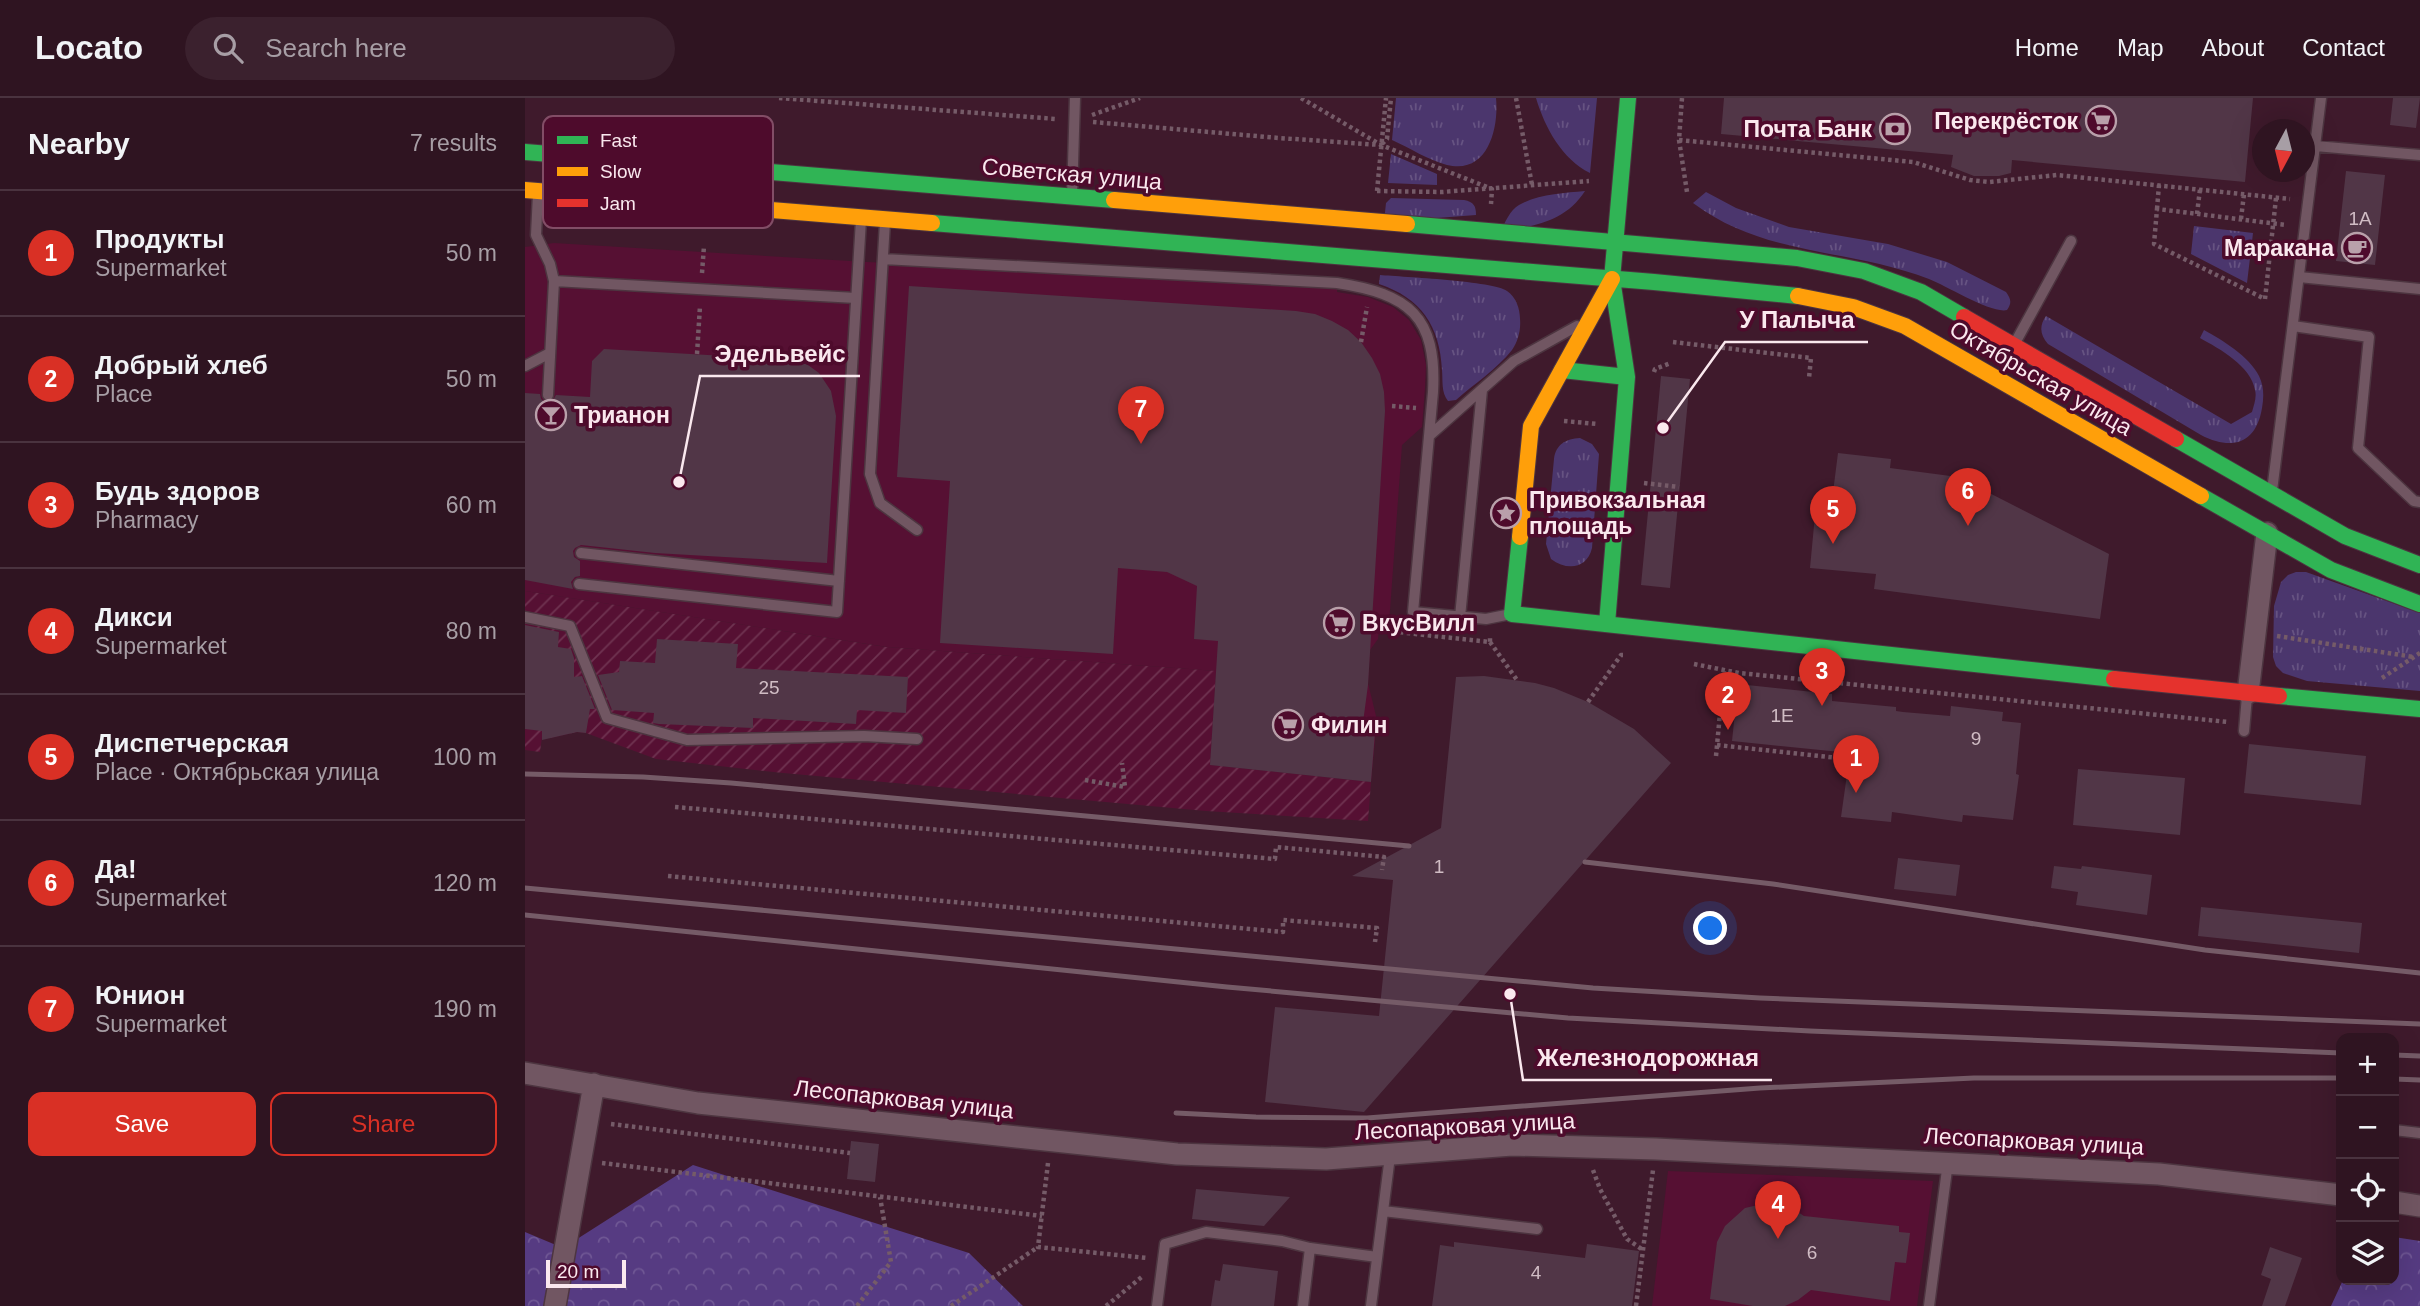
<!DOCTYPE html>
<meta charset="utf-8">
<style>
body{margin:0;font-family:Arial,sans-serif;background:#3b212e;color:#f1f3f6}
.controls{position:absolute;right:21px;bottom:21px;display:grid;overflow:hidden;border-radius:14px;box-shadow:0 7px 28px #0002}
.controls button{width:63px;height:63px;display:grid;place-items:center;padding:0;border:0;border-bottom:2px solid #4a333f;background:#2f1421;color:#f1f3f6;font:35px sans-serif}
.compass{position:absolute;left:1727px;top:21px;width:63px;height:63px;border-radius:50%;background:#2f1421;box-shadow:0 7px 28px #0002;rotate:187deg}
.scale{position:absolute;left:21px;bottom:18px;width:80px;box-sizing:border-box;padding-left:7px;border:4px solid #fae8ee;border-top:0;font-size:19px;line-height:24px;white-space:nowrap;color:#fae8ee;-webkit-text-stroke:5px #4e0b2c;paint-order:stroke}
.you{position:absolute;left:1186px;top:831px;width:24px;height:24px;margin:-18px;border:5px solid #fff;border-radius:50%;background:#1a73e8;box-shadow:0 0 0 10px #1a73e833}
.badge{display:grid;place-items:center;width:46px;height:46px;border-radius:50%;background:#d93025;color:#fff;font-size:23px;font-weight:700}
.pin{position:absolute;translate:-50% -58px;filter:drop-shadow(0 2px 4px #0008)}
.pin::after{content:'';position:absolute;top:37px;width:24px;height:21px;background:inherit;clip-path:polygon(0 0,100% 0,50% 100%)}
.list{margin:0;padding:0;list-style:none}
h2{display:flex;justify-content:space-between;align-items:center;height:91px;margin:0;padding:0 28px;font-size:30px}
h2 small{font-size:23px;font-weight:400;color:#a79ea5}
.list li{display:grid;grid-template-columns:46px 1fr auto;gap:21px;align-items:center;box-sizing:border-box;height:126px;padding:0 28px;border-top:2px solid #4a333f}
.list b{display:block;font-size:26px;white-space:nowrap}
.list p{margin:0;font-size:23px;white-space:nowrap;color:#a79ea5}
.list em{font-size:23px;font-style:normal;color:#a79ea5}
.actions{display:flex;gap:14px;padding:21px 28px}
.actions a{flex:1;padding:16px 0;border:2px solid #d93025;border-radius:14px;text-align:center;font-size:24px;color:#d93025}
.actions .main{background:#d93025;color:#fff}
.icon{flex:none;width:38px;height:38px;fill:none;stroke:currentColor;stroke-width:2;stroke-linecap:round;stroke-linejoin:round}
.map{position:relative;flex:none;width:1895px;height:1208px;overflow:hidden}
header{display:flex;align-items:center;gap:42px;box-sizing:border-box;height:98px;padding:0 35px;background:#2f1421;border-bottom:2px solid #4a333f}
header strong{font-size:33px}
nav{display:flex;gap:38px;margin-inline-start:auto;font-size:24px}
.search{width:490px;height:63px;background:#3b212e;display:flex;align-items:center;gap:18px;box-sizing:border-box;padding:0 24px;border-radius:38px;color:#a79ea5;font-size:26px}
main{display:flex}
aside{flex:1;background:#2f1421}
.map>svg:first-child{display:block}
.built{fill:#561033}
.industrial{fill:url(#industrial-furrows)}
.grass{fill:url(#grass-tufts)}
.forest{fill:url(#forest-crowns)}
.building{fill:#513647}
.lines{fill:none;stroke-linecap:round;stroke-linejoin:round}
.lane-casing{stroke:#4d3540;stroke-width:13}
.street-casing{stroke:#4d3540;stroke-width:24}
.fast-casing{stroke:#4d3540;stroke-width:18}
.slow-casing{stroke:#4d3540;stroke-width:18}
.jam-casing{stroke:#4d3540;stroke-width:18}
.path{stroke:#755b68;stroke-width:4.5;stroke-dasharray:3.5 3.5;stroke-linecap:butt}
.lane{stroke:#715662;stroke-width:10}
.street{stroke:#715662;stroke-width:21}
.fast{stroke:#30b455;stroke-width:16}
.slow{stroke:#ff9f0a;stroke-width:16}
.jam{stroke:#e5322d;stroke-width:16}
.rail{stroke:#755b67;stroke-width:5}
.labels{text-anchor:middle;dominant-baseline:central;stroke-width:7;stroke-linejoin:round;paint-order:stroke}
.number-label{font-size:19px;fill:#d0bcc4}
.poi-label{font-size:23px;font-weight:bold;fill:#fae8ee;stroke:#4e0b2c;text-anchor:start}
.street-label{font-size:23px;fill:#fae8ee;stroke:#4e0b2c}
.key{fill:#4e0b2c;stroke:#824d66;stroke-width:2}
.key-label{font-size:19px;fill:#fae8ee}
.leader{fill:none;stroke:#fae8ee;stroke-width:2.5}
.callout-dot{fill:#fae8ee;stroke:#4e0b2c;stroke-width:2.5}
.callout-label{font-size:24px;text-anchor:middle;font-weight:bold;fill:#fae8ee;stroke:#4e0b2c;stroke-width:7;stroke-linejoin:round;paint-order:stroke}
</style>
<header>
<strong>Locato</strong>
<div class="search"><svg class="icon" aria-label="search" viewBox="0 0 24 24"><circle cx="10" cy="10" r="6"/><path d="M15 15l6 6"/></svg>Search here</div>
<nav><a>Home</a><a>Map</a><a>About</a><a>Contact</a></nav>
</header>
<main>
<aside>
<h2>Nearby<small>7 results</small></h2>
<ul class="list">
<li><span class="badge">1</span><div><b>Продукты</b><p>Supermarket</p></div><em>50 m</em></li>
<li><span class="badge">2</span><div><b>Добрый хлеб</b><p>Place</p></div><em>50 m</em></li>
<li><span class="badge">3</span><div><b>Будь здоров</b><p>Pharmacy</p></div><em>60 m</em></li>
<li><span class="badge">4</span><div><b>Дикси</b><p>Supermarket</p></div><em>80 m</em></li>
<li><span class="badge">5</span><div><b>Диспетчерская</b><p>Place · Октябрьская улица</p></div><em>100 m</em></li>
<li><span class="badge">6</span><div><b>Да!</b><p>Supermarket</p></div><em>120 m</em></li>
<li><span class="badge">7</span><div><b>Юнион</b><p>Supermarket</p></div><em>190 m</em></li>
</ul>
<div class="actions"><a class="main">Save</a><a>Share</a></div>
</aside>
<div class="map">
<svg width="1895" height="1208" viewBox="0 0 1895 1208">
<defs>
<pattern id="industrial-furrows" width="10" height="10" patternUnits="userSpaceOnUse" patternTransform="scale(1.75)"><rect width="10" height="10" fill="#561033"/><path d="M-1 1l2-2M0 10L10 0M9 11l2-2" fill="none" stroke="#6f3351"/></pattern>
<pattern id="grass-tufts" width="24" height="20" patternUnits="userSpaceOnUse" patternTransform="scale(1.75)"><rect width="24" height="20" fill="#4b366d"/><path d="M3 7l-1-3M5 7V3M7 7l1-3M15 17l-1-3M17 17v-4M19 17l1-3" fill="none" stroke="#665382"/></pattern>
<pattern id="forest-crowns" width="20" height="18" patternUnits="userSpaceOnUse" patternTransform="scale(1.75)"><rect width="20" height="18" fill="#563b82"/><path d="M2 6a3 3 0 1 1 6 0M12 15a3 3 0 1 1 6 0" fill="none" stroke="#6f5794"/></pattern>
</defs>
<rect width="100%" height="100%" fill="#3f1a2c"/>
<!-- built -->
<path class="built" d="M 29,145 L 342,164 L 812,185 L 812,194 L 843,199 L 868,209 L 884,222 L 896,242 L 901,267 L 900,290 L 897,329 L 877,347 L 864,526 L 859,533 L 854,533 L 853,541 L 845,552 L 843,585 L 852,622 L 846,684 L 685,667 L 691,573 L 362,549 L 0,493 L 0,149 Z
M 1143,1073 L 1408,1083 L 1392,1208 L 1127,1208 Z"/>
<!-- industrial -->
<path class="industrial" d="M 0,493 L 361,549 L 691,573 L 685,667 L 846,684 L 843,723 L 681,713 L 258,675 L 131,661 L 61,635 L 52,634 L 25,640 L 17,639 L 15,654 L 0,652 Z"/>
<!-- grass -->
<path class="grass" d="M 871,0 L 971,0 C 974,30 963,77 922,67 C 903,62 885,50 867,42 Z
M 1011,0 L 1072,0 L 1065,75 C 1037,61 1020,30 1011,0 Z
M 866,56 L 912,76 L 912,87 L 863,85 Z
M 1060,93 C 1040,124 1009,128 975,134 C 980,125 985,112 994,107 C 1013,96 1039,95 1060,93 Z
M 1181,94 L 1211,110 L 1264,129 L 1363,146 L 1422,164 L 1481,194 C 1486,201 1487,205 1482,212 C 1467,216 1422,188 1404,181 C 1324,150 1240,159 1168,105 Z
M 866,100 L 939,102 C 949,104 951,108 951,117 L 859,124 L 861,105 Z
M 1669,128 L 1728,135 L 1722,185 L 1666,156 Z
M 855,177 C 878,179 969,183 982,193 C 991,199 995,211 995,221 C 996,232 993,243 987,252 C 972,271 949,286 931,302 L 923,303 C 916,294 918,283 917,272 C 915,228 896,200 854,186 Z
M 1521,218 L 1706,326 L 1727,314 C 1729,307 1732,299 1730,292 C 1726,268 1695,251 1675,240 L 1679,232 C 1697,242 1724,258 1734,278 C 1739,288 1739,299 1737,310 C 1731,346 1707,353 1676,337 L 1523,246 C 1515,237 1514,228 1521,218 Z
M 1055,340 L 1067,346 L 1074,356 L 1067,450 C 1062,471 1042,473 1026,461 L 1021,446 L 1029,361 C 1031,346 1041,341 1055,340 Z
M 1771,474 L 1781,474 L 1895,515 L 1895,593 L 1782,583 L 1758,575 L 1751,568 L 1748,559 L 1749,508 L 1756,484 L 1763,477 Z"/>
<!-- forest -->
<path class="forest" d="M 168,1067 L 444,1155 L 498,1208 L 0,1208 L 0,1134 L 38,1150 Z
M 1869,1139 L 1895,1143 L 1895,1208 L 1806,1208 L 1818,1182 L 1869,1182 Z"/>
<!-- building -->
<path class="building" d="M 1199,0 L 1728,0 L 1720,84 L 1487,62 L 1486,75 L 1474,78 L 1449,78 L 1426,69 L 1428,57 L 1196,36 Z
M 1868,0 L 1895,0 L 1891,30 L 1865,27 Z
M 1821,73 L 1860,77 L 1850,167 L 1811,163 Z
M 384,188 L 771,213 L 790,216 L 807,223 L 823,232 L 836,244 L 847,260 L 855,276 L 859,294 L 860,313 L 843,587 L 837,632 L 850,635 L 846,684 L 685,667 L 693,543 L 669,541 L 672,488 L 642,474 L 593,470 L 588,556 L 415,545 L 425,383 L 372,379 Z
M 79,251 L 268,262 L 283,267 L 294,275 L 306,293 L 311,318 L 302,465 L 130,455 L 56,447 L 50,450 L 48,453 L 49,459 L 55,463 L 55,478 L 50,479 L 46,484 L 48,491 L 0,482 L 0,295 L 15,296 L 16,301 L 22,305 L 27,304 L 31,297 L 65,299 L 67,263 Z
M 1136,278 L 1165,281 L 1145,490 L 1116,487 Z
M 1313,355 L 1366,361 L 1365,370 L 1433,379 L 1584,456 L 1575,521 L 1349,491 L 1351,476 L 1285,470 L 1290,417 L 1305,418 Z
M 0,527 L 34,534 L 33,549 L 46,551 L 49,560 L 49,579 L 57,578 L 70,611 L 65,611 L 61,635 L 52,634 L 17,642 L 17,633 L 0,631 Z
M 132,541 L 213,546 L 211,570 L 383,579 L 381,615 L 332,612 L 331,626 L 228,620 L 228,630 L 134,626 L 128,625 L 129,615 L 87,612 L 73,577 L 94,574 L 95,563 L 130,565 Z
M 959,578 L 1010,585 L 1029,590 L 1063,604 L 1109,631 L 1146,665 L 839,1014 L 740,1004 L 750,909 L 854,918 L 868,782 L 827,778 L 916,730 L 931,579 Z
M 1213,586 L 1307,596 L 1307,603 L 1371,609 L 1371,613 L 1378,614 L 1425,618 L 1426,608 L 1478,614 L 1477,623 L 1496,625 L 1491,676 L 1494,677 L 1488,722 L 1438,717 L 1437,724 L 1367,714 L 1366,724 L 1316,719 L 1325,655 L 1207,643 Z
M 1724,646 L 1841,658 L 1836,707 L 1719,695 Z
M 1553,671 L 1660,680 L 1655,737 L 1548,727 Z
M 1373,760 L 1435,767 L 1431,798 L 1369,791 Z
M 1529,768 L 1556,771 L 1557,768 L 1627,777 L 1622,817 L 1551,807 L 1553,794 L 1526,790 Z
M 1676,809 L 1837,825 L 1834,855 L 1673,838 Z
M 326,1043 L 354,1046 L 350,1084 L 322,1081 Z
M 671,1091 L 765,1099 L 739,1128 L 667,1121 Z
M 1246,1104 L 1264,1108 L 1279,1118 L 1374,1128 L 1374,1134 L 1385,1135 L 1381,1165 L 1370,1164 L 1365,1203 L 1286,1192 L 1273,1202 L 1260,1208 L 1228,1208 L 1185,1201 L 1192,1144 L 1200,1128 L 1220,1110 Z
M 929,1144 L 1060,1160 L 1062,1146 L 1114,1153 L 1107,1208 L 907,1208 L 915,1147 L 929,1149 Z
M 1745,1149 L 1777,1160 L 1760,1208 L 1737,1208 L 1746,1181 L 1736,1177 Z
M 698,1166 L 753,1173 L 749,1208 L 686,1208 L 690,1182 L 695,1183 Z"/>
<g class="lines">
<!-- lane casing -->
<g class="lane-casing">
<path id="lane" d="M 1790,48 L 1895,57
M 13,96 L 11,137 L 25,166 L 29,183 L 23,297
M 547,99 L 550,0
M 360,124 L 345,376 L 355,405 L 392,432
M 358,161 L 812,185 C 884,196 912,218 908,294 L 888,514 L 961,521 L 986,516
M 1774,179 L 1895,191
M 29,183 L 331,200
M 1768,228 L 1844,239 L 1833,350 L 1889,403 L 1895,404
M 1490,245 L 1546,143
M 0,268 L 25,255
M 904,338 L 989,263 L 1052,228
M 1747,393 L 1796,0
M 56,455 L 314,483
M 54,486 L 312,514 L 336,122
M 0,519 L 45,528 L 82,620 L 162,642 L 339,638 L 392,641
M 935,519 L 957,292
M 1719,633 L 1722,598
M 1869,1032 L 1895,1035
M 858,1113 L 1012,1131
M 632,1208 L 640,1146 L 681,1134 L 757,1143 L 785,1150 L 852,1159
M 778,1208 L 785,1150
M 846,1208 L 865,1058
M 1404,1208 L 1423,1064"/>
</g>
<!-- street casing -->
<g class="street-casing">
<path id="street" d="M 1723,595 L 1742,435
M 0,975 L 173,1005 L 652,1056 L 801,1061 L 987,1047 L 1131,1051 L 1634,1076 L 1816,1097
M 1869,1104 L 1895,1108
M 30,1208 L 69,986"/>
</g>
<!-- fast casing -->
<g class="fast-casing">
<path id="fast" d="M 0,54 L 589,102
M 407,125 L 1129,184 L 1273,198
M 882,126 L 1272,160 L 1339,173 L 1396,194 L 1439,219
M 1037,272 L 1102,279
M 1651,341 L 1820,438 L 1895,467
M 1676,398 L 1806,472 L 1895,506
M 995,439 L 987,516 L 1589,581
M 1082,526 L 1102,279 L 1087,181 L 1103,0
M 1754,598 L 1895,611"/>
</g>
<!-- slow casing -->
<g class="slow-casing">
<path id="slow" d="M 0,92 L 407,125
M 589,102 L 882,126
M 1273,198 L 1328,209 L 1380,228 L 1676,398
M 995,439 L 1006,328 L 1087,181"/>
</g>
<!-- jam casing -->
<g class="jam-casing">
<path id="jam" d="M 1439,219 L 1651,341
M 1589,581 L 1754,598"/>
</g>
<!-- path -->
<path class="path" d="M 254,0 L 531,21
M 776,0 L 856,47 L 967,91 L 966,106
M 991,0 L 1007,87
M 1157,0 L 1154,42 L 1162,94
M 567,17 L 615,0
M 568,24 L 754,40 L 856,47
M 1154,42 L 1388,64 L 1445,82 L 1464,84 L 1532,77 L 1765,101
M 857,46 L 862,41 L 866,0
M 852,93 L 917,94 L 1064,83
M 852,93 L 861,0
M 1751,100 L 1740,201 L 1629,146 L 1632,111 C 1675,116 1718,122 1762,127
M 1632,111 L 1634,87
M 1672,116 L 1675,91
M 1716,121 L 1719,96
M 177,175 L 179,148
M 836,244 L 842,209
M 1148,244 L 1286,260 L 1284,280
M 172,256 L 175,208
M 1129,274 L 1130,271 L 1146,265
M 867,308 L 891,310
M 1039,323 L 1072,326
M 1119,385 L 1154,389
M 854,532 L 965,544 L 965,537
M 1752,538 L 1889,559
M 965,544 L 992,582
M 1169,566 L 1214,575 L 1703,624
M 1857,580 L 1895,555
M 1063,604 L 1096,557 L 1098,557
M 1192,647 L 1313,660
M 1191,658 L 1199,573
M 560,682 L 600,689 L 597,665
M 150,709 L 750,761 L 751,749 L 859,759 L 857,772
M 143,778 L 758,834 L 758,822 L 852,830 L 850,844
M 86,1026 L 325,1055
M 77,1065 L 517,1118
M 523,1065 L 513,1149 L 622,1160
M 1068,1072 L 1075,1091 L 1102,1141 L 1118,1152
M 332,1208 L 366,1164 L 355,1099
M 426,1208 L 513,1149
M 581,1208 L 618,1178
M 1111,1208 L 1128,1072"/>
<!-- lane -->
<use href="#lane" class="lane"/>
<!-- street -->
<use href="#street" class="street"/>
<!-- fast -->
<use href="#fast" class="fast"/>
<!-- slow -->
<use href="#slow" class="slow"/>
<!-- jam -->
<use href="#jam" class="jam"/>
<!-- rail -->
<path class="rail" d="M 0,676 L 118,679 L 206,685 L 884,748
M 1060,764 L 1248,786 L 1680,852 L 1895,875
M 0,790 L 1068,890 L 1235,900 L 1895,926
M 0,817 L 702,889 L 1043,920 L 1285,933 L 1816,955
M 1869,957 L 1895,958
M 1869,981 L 1895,982
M 651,1015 L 731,1019 L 842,1020 L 1235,990 L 1449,980 L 1816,980"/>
</g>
<!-- icons -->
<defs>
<g id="supermarket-ring" transform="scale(1.575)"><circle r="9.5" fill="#4e0b2c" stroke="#b9a0aa" stroke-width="1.5"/><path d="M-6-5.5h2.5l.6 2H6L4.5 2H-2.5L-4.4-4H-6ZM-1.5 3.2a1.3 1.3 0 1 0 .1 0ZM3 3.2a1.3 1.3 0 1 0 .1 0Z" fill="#b9a0aa"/></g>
<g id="bank-ring" transform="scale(1.575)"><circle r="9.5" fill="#4e0b2c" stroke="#b9a0aa" stroke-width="1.5"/><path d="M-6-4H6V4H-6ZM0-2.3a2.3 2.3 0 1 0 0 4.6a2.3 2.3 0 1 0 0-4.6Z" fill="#b9a0aa"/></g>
<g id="cafe-ring" transform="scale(1.575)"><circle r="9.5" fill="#4e0b2c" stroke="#b9a0aa" stroke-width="1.5"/><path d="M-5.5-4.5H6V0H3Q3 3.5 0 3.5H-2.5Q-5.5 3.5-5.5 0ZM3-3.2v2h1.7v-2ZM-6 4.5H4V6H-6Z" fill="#b9a0aa"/></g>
<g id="bar-ring" transform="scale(1.575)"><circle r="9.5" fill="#4e0b2c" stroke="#b9a0aa" stroke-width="1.5"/><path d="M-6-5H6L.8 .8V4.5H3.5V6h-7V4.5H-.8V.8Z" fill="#b9a0aa"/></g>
<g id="sight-ring" transform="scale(1.575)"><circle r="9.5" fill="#4e0b2c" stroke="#b9a0aa" stroke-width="1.5"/><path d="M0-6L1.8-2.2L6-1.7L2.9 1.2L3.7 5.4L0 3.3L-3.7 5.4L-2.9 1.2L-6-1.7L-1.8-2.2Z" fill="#b9a0aa"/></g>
</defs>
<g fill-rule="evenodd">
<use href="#supermarket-ring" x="1576" y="23"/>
<use href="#bank-ring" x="1370" y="31"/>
<use href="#cafe-ring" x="1832" y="150"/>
<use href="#bar-ring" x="26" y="317"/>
<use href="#sight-ring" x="981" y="415"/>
<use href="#supermarket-ring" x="814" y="525"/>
<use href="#supermarket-ring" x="763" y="627"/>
</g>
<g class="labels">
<!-- number labels -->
<g class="number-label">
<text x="1835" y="120">1А</text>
<text x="244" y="589">25</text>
<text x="1257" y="617">1Е</text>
<text x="1451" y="640">9</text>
<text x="914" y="768">1</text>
<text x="1287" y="1154">6</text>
<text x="1011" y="1174">4</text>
</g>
<!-- poi labels -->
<g class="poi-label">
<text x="1553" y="23" text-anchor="end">Перекрёсток</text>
<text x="1347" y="31" text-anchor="end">Почта Банк</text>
<text x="1809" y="150" text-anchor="end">Маракана</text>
<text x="49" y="317">Трианон</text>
<text x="1004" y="402">Привокзальная<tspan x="1004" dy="26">площадь</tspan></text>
<text x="837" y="525">ВкусВилл</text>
<text x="786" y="627">Филин</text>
</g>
<!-- street labels -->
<g class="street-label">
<text transform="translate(547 76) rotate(5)">Советская улица</text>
<text transform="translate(1516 280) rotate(30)">Октябрьская улица</text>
<text transform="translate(379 1001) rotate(6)">Лесопарковая улица</text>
<text transform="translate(940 1028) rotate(-3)">Лесопарковая улица</text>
<text transform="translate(1509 1043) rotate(3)">Лесопарковая улица</text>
</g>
</g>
<!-- legend -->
<rect x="18" y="18" width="230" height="112" rx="10" class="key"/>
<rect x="32" y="38" width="31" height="8" fill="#30b455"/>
<rect x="32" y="69" width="31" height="9" fill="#ff9f0a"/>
<rect x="32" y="101" width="31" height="8" fill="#e5322d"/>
<g class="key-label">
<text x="75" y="49">Fast</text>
<text x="75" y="80">Slow</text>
<text x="75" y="112">Jam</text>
</g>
<!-- callouts -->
<path class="leader" d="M1138 330L1200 244H1343M154 384L175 278H335M985 896L998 982H1247"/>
<g class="callout-dot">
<circle cx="1138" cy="330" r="7"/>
<circle cx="154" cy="384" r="7"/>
<circle cx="985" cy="896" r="7"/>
</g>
<g class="callout-label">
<text x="1272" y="230">У Палыча</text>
<text x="255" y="264">Эдельвейс</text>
<text x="1123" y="968">Железнодорожная</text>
</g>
</svg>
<div class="controls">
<button>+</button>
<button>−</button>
<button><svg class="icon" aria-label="locate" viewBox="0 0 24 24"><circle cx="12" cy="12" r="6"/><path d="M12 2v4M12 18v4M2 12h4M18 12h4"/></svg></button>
<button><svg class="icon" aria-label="layers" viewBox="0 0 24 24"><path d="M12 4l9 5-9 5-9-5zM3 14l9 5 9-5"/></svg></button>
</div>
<svg class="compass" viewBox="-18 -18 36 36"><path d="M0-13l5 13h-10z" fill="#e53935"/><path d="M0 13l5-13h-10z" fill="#a79ea5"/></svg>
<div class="scale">20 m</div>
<div class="you"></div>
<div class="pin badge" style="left:1331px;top:695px">1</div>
<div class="pin badge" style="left:1203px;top:632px">2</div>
<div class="pin badge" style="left:1297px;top:608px">3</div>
<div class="pin badge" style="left:1253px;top:1141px">4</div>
<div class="pin badge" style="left:1308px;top:446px">5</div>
<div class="pin badge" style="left:1443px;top:428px">6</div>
<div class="pin badge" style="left:616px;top:346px">7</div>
</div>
</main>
